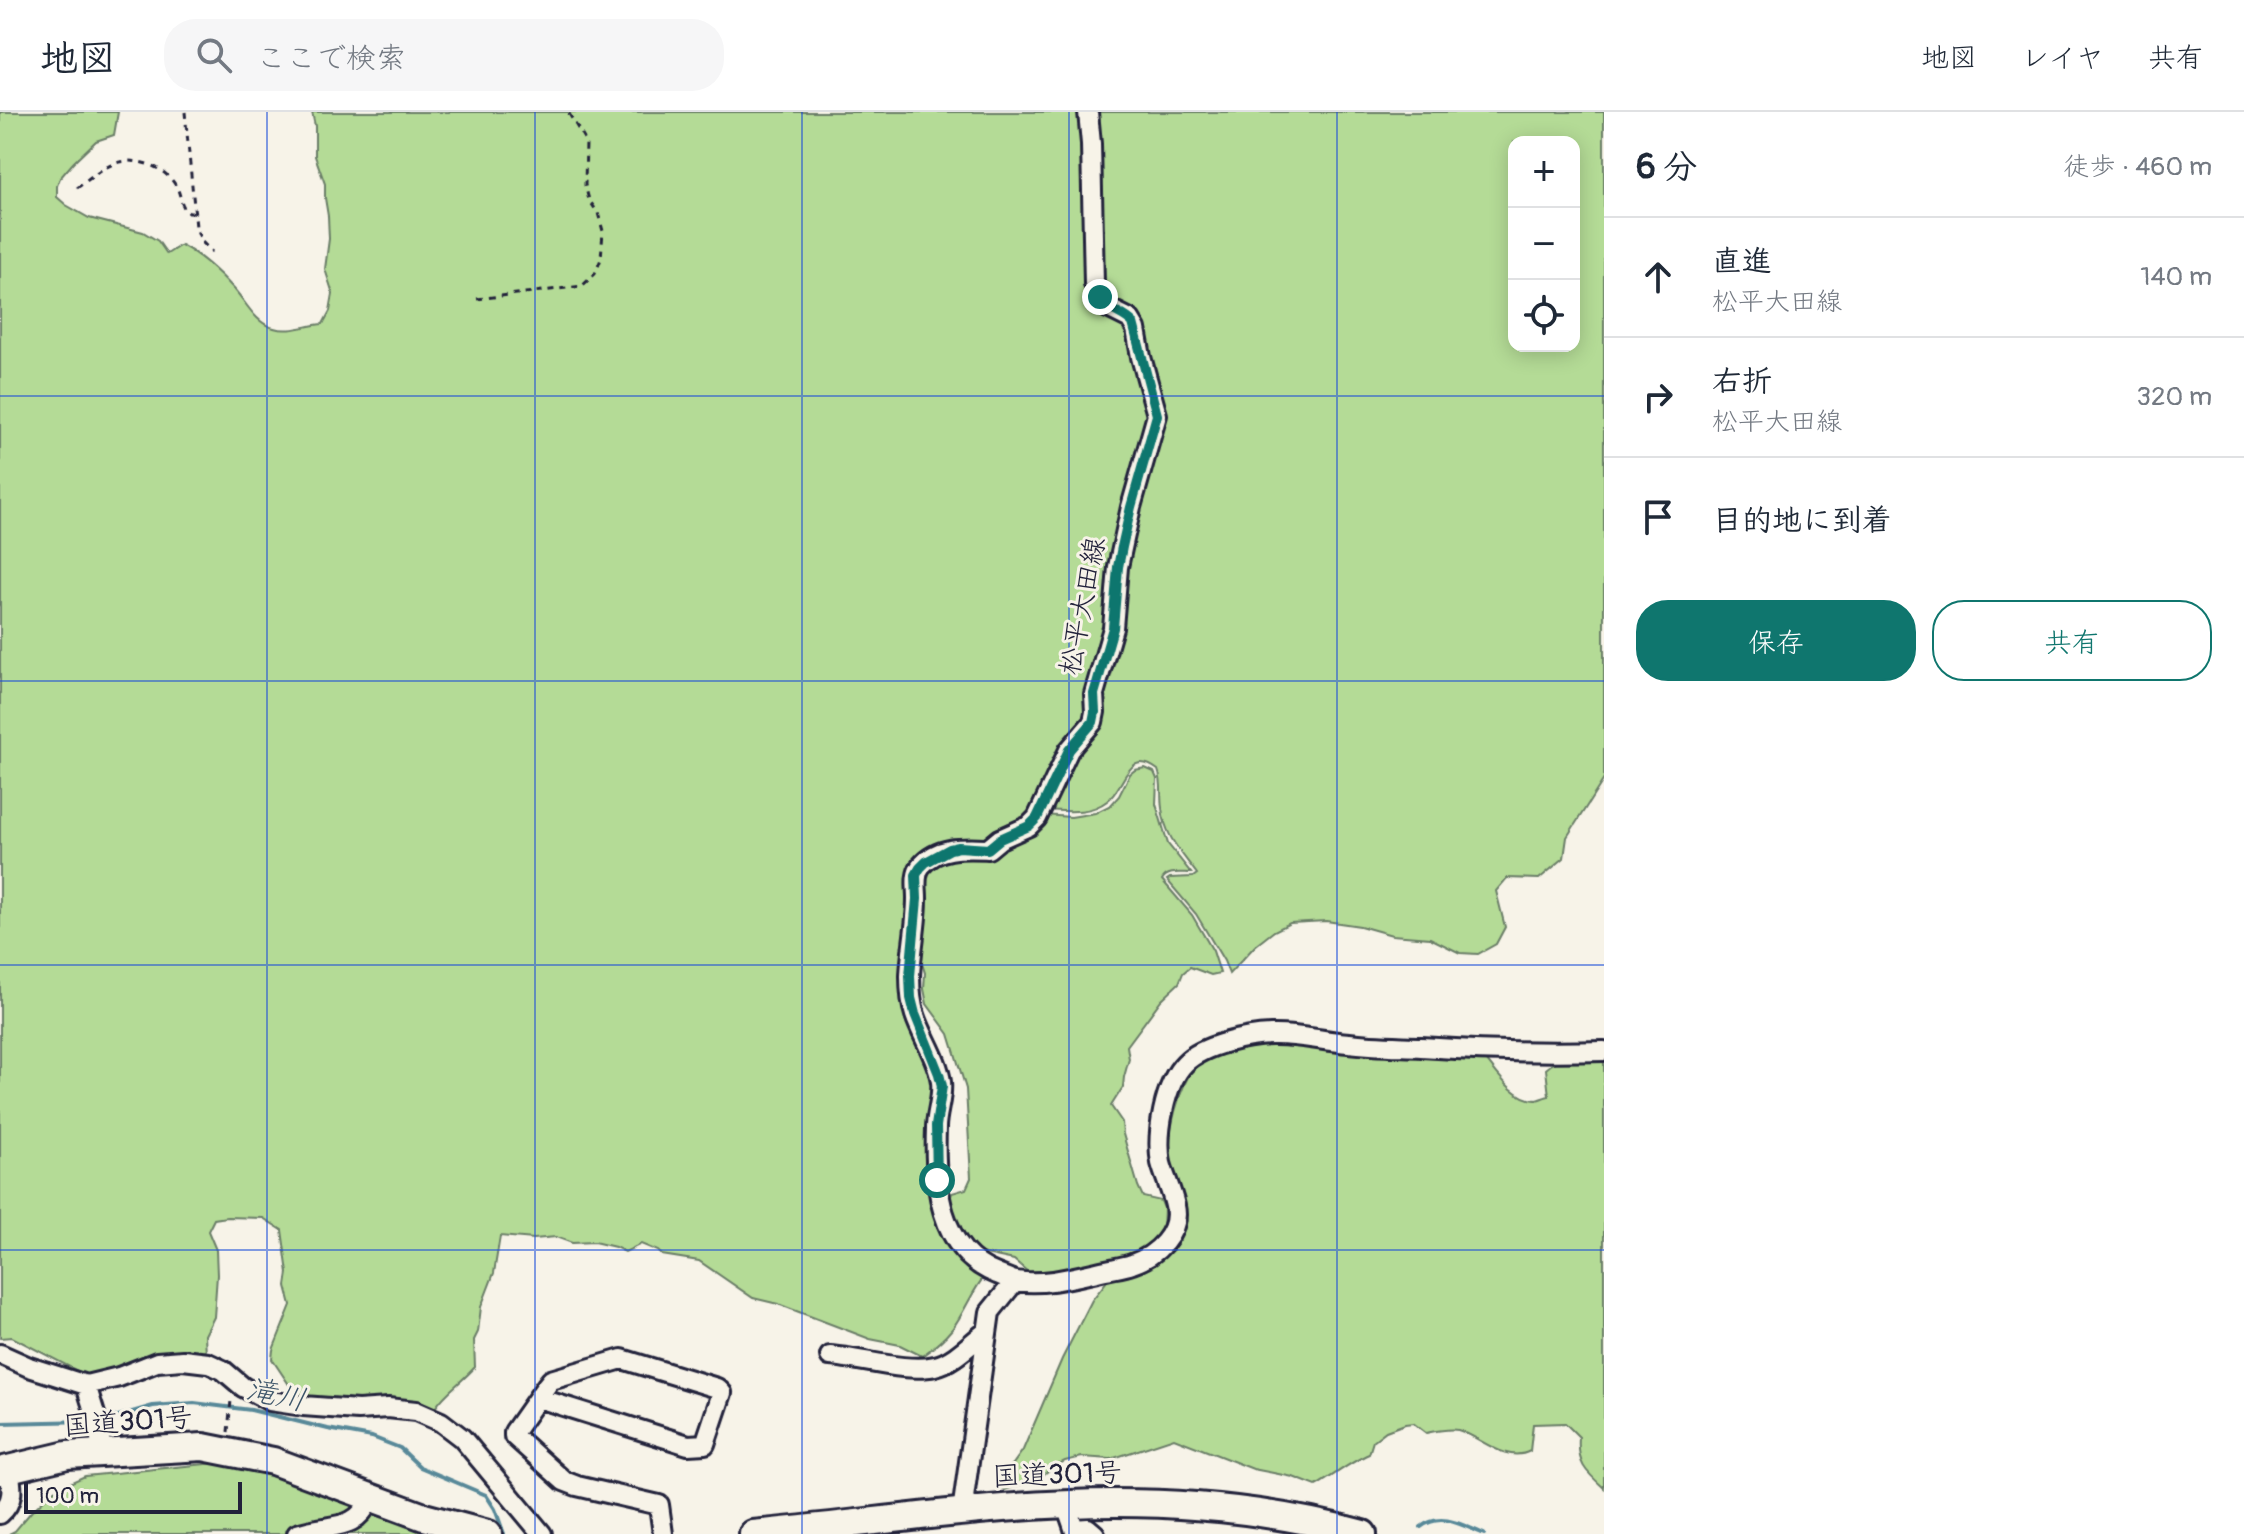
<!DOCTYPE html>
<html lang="ja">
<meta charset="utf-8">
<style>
body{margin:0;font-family:Pangolin,"Klee One",sans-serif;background:#f6f6f7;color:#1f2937}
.controls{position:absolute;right:24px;top:24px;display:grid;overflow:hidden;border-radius:16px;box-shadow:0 4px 20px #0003}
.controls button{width:72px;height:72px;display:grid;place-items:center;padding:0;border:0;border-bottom:2px solid #e0e1e3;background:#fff;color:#1f2937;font:40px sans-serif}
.scale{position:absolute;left:24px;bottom:20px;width:218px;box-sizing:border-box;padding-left:8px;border:4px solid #22223b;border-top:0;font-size:22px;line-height:28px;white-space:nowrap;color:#22223b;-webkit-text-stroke:6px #f7f3e8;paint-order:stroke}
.stop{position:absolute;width:24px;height:24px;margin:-18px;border:6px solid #0f766e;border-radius:50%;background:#fff}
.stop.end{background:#0f766e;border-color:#fff;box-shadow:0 2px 8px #0008}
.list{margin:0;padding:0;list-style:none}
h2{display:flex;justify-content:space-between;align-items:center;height:104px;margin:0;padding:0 32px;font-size:34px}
h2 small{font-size:26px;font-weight:400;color:#747a83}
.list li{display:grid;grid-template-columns:52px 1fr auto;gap:24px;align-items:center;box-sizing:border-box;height:120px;padding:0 32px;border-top:2px solid #e0e1e3}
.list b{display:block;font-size:30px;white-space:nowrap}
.list p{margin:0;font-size:26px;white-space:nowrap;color:#747a83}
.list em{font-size:26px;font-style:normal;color:#747a83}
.actions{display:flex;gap:16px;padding:24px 32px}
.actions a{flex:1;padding:18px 0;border:2px solid #0f766e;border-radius:32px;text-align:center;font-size:28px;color:#0f766e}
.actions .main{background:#0f766e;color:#fff}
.icon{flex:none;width:44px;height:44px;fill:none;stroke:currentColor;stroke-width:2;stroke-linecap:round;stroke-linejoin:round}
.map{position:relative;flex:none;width:1604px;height:1422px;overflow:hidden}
header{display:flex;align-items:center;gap:48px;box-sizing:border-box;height:112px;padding:0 40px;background:#fff;border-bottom:2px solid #e0e1e3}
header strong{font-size:38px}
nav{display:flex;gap:44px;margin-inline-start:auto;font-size:28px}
.search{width:560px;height:72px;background:#f6f6f7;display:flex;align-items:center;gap:20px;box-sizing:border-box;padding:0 28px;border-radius:32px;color:#747a83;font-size:30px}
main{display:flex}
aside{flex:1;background:#fff}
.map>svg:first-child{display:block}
.green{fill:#b4db96;stroke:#6b7e68;stroke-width:2;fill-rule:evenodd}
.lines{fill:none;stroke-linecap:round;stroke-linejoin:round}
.stream{stroke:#598999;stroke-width:4}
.minor-casing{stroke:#22223b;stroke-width:24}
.highway-casing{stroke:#22223b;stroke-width:32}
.path{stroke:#22223b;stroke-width:3;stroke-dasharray:6 6;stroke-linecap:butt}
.minor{stroke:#f7f3e8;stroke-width:18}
.highway{stroke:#f7f3e8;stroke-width:26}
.route{stroke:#0f766e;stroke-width:10}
.grid{fill:none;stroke:#1d4ed8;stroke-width:2;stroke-opacity:0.55}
.labels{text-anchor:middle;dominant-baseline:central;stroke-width:6;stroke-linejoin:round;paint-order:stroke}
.street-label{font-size:28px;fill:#22223b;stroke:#f7f3e8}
.water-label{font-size:30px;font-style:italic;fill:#3d556a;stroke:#f7f3e8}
</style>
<header>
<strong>地図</strong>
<div class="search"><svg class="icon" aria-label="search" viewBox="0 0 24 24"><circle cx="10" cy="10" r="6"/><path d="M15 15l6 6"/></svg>ここで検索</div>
<nav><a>地図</a><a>レイヤ</a><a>共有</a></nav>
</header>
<main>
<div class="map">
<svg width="1604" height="1422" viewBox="0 0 1604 1422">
<rect width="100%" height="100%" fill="#f7f3e8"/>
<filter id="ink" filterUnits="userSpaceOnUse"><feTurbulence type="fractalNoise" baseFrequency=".0125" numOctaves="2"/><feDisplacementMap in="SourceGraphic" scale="16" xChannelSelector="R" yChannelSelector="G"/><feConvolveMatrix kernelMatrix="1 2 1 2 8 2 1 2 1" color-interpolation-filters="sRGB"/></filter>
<g filter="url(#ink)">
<!-- green -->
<path class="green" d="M 0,0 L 118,0 L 114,23 L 96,29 L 73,51 L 60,66 L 57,74 L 57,85 L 66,93 L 89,106 L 143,120 L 158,129 L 167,142 L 181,133 C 202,144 218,159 234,177 C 246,190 255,211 274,216 C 289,221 308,213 323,212 L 330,199 L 333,182 L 325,157 L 329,127 L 328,104 L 325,86 L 325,72 L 315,44 L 315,14 L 312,0 L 1086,0 L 1093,173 L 1125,207 L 1155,302 L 1092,603 L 1038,700 L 1015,718 L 923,748 L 906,874 L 936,965 L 936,1084 L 987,1161 C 972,1178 965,1200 952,1217 C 943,1228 933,1236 922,1244 L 900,1233 L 870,1227 L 778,1192 L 753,1186 L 699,1149 L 662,1143 L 658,1139 L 641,1132 L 625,1140 L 615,1135 L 594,1130 L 572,1131 L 556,1125 L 534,1127 L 500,1124 L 494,1161 L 481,1195 L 478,1220 L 474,1228 L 475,1255 C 462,1270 446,1279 435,1296 L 359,1294 L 305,1287 L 290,1274 L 272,1247 L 273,1238 L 291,1193 L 286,1174 L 288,1161 L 282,1118 L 263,1106 L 227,1105 L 214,1107 L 208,1119 L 216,1138 L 217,1163 L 214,1205 L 205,1223 L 206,1243 L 136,1249 L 97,1262 L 85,1263 L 12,1225 L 0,1226 Z
M 1089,0 L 1604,0 L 1604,667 L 1567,725 L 1564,746 L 1539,767 L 1507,766 L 1496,779 L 1505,815 L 1496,832 L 1478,842 L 1460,841 L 1430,826 L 1392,823 L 1360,814 L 1326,809 L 1290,811 L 1274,819 L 1255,834 L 1229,862 L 1224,849 L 1196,802 L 1167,768 L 1170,766 L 1193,765 L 1197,762 C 1181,740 1165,725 1162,696 C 1160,683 1163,671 1158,658 C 1127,634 1125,677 1107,689 C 1089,703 1065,699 1044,698 L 1091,617 L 1159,303 L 1140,228 L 1103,188 ZM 1514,30 L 1574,30 L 1574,234 L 1514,234 Z
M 1145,656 L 1154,660 L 1157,667 L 1156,692 L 1168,732 L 1191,761 C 1181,761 1167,758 1162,768 L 1192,803 L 1213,839 L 1220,861 L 1211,863 L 1190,855 L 1183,861 L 1179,871 L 1161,888 L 1127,934 L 1129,947 L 1124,965 L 1123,975 L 1111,994 L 1122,1010 L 1123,1022 L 1138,1074 L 1143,1085 L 1161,1089 L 1164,1096 L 1163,1117 L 1156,1129 L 1126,1148 L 1100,1150 L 1075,1157 L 1044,1163 L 1029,1161 L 1014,1148 L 981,1141 L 960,1127 L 948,1094 L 952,1081 L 966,1077 L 971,1066 L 966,977 L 949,922 L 927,892 L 924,877 L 925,861 L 917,836 L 923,758 L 962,738 L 1043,703 L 1071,705 L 1095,701 L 1111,693 L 1119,684 L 1130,662 L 1135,658 Z
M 1275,927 L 1482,943 C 1496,959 1512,987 1536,988 C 1538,988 1547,984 1549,984 L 1546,957 C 1562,942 1583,943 1604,942 L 1604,1376 C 1585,1359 1577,1352 1579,1325 L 1565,1311 L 1533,1312 L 1530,1339 C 1506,1352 1481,1325 1458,1318 C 1448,1316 1436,1319 1426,1321 L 1413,1311 L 1405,1312 L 1386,1319 L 1373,1329 L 1369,1342 C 1352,1349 1333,1364 1316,1374 L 1293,1365 L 1253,1357 L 1174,1326 L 1111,1347 L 1082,1345 L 1065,1349 L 1053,1355 L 1039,1366 L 1005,1378 L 997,1372 L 998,1365 L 1013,1352 L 1023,1338 L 1062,1247 L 1092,1188 L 1115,1159 L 1164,1137 L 1187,1109 C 1186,1103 1186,1096 1185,1090 C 1183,1078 1175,1067 1172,1055 C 1164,1021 1180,975 1198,947 Z
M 216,1351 L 250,1354 L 359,1391 L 362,1397 L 292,1422 L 9,1422 L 15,1419 L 31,1400 L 54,1378 L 85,1364 Z
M 375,1397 L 449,1422 L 306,1422 Z"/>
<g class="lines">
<!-- stream -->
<path class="stream" d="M 101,1309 L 153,1294 L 194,1291 L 251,1298 L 328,1317 L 372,1325 L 400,1336 L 420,1355 L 486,1383 L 495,1397 L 504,1422
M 0,1311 L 92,1309
M 1421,1415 C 1441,1399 1464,1414 1484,1422"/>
<!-- minor casing -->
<g class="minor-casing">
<path id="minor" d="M 1088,0 L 1091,32 L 1094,172 L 1100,185 L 1108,196 L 1130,207 L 1136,217 L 1141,245 L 1157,303 L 1131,395 L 1118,455 L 1113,516 L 1094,582 L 1095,600 L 1093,610 L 1069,638 L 1037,706 L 1029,714 L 1000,727 L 988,737 C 964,736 938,734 921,754 C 914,763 917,775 917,786 C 917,812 911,838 910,864 C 910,877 911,891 915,903 C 922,925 938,947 941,970 C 943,985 936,1001 936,1016 C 934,1070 938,1139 997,1162 C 1003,1164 1010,1168 1016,1169 C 1045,1174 1078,1164 1106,1158 C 1115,1156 1124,1155 1132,1152 C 1156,1144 1181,1121 1175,1094 C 1172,1079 1165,1066 1161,1051 C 1156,1023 1164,972 1185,951 C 1203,933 1246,924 1271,923 C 1298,922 1322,929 1349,931 C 1372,934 1397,934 1421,935 C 1482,939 1543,941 1604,939
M 0,1242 L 29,1255 L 86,1273 L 119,1265 L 157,1250 L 183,1248 L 208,1251 L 223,1258 L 243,1275 L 270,1289 L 303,1294 L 358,1298 L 388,1296 L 416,1299 L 441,1310 L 462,1326 L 542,1422
M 830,1244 C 861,1246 906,1261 935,1254 C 954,1250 972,1230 987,1219
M 86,1273 L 98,1312 L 102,1341
M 538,1286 L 688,1333 L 705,1332 L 722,1281 L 717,1276 L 622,1247 L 551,1268 L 547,1273 L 514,1320 L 514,1324 L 564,1369 L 577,1374 L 659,1393 L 663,1422
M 1066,1393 L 1076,1422
M 962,1400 L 990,1200 L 1015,1169
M 0,1402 C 15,1389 12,1375 9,1357
M 1074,1417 L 1088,1416 L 1095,1422
M 297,1422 C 331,1410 354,1422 371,1386"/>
</g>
<!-- highway casing -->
<g class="highway-casing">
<path id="highway" d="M 0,1359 L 67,1343 L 203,1335 L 273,1349 L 424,1405 L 488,1422
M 753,1422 C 874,1411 995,1391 1116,1391 C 1199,1391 1284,1401 1363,1422"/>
</g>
<!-- path -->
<path class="path" d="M 185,0 L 196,115 L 201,129 L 212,140
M 77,76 C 90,67 105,53 120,50 C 140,46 166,56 176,74 C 182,84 179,93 189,101 L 194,101
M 477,187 L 582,174 L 595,162 L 601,147 L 603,119 L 598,101 L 589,88 L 585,73 L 586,30 L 568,0
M 228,1320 L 231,1288"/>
<!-- minor -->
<use href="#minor" class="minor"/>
<!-- highway -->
<use href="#highway" class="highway"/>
</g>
</g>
<g class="lines" filter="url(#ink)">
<!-- route -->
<path class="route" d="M 937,1068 L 936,1014 L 942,974 L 939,962 L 915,902 L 911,886 L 910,864 L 917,787 L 916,763 L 920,756 L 926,750 L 950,737 L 959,735 L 988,737 L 1000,727 L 1029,714 L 1037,706 L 1069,638 L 1093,610 L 1095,600 L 1094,582 L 1113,516 L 1118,455 L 1122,435 L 1131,395 L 1157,303 L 1133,211 C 1121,199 1112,202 1100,185"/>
</g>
<!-- grid -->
<path class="grid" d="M 267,0 L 267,1422M 535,0 L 535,1422M 802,0 L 802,1422M 1069,0 L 1069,1422M 1337,0 L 1337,1422M 0,284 L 1604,284M 0,569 L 1604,569M 0,853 L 1604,853M 0,1138 L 1604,1138"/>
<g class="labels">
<!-- street labels -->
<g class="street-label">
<text transform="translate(1083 494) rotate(-79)">松平大田線</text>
<text transform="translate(128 1310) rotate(-4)">国道301号</text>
<text transform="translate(1057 1363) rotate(-2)">国道301号</text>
</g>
<!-- water labels -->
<g class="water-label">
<text transform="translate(276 1283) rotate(12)">滝川</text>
</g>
</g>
</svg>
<div class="controls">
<button>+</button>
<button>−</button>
<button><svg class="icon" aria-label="locate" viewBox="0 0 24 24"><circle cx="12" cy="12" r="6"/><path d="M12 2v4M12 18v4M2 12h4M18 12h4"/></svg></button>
</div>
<div class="scale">100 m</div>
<div class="stop" style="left:937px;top:1068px"></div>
<div class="stop end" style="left:1100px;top:185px"></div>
</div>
<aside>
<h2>6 分<small>徒歩 · 460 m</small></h2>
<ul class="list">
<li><svg class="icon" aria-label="ahead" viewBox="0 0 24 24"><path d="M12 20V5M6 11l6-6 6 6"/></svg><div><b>直進</b><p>松平大田線</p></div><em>140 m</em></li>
<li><svg class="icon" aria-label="right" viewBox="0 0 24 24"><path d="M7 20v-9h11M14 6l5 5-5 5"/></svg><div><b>右折</b><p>松平大田線</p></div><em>320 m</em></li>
<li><svg class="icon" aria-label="arrive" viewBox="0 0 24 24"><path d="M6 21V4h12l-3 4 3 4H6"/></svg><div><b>目的地に到着</b></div></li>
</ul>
<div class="actions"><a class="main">保存</a><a>共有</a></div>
</aside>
</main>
